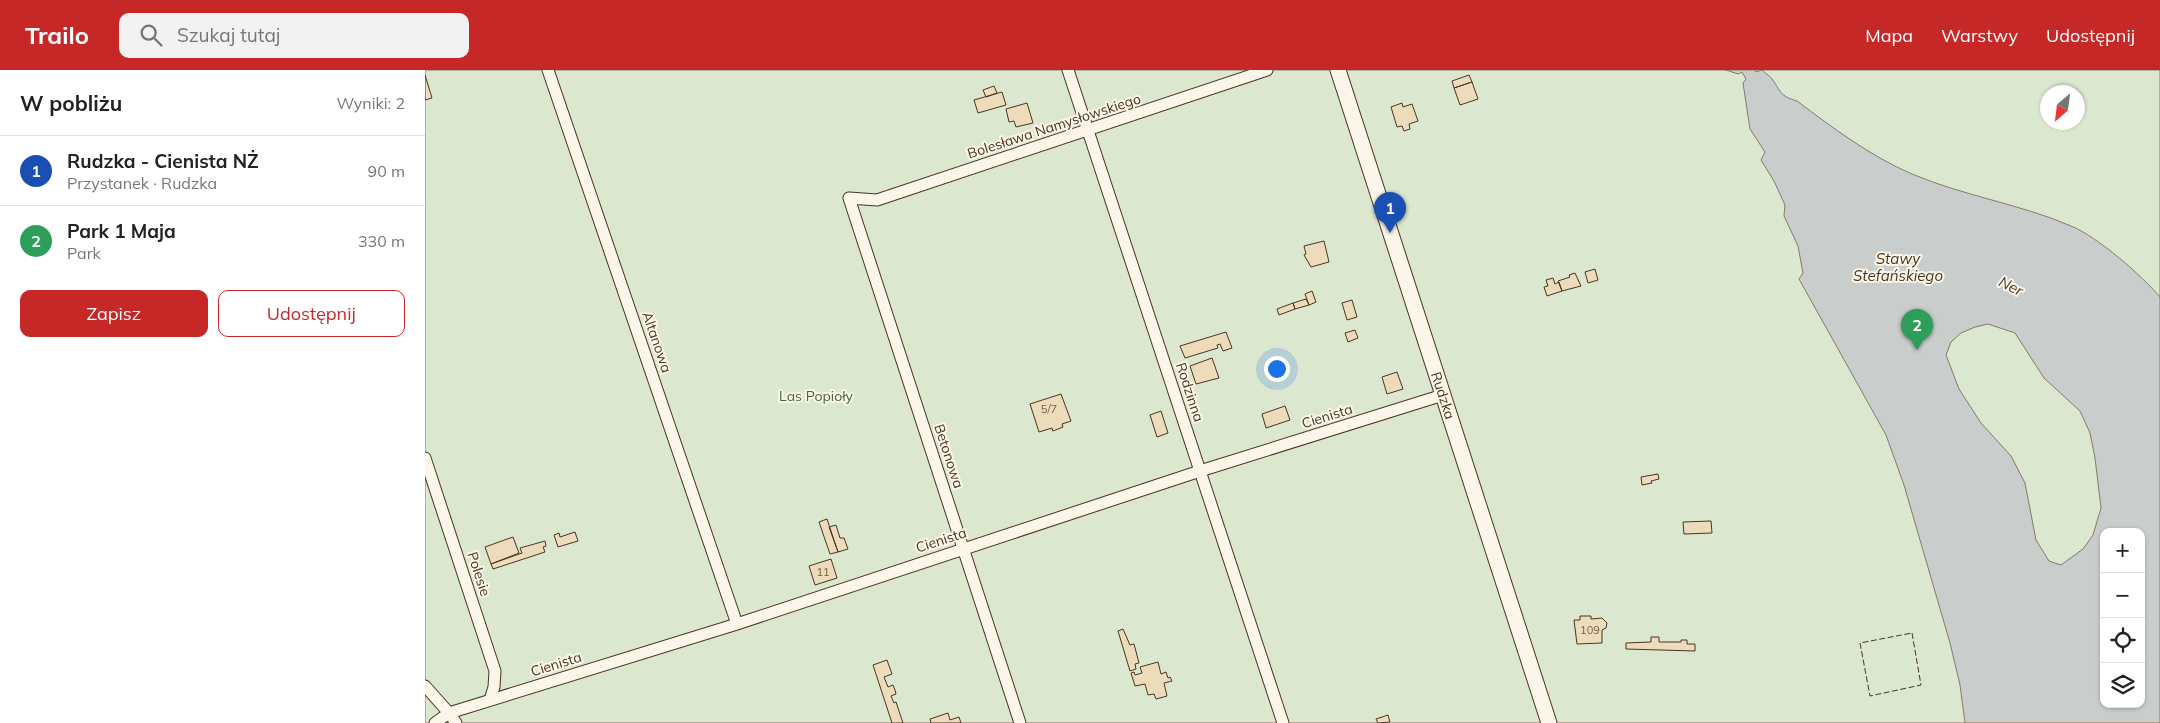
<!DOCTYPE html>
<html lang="pl">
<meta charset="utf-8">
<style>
body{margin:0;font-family:Mulish,sans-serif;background:#f2f2f2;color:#222}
.controls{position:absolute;right:15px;bottom:15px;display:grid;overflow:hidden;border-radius:10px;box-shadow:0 1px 4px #0004}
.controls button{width:45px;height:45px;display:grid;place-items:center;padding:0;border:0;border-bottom:1px solid #e0e0e0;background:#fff;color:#222;font:25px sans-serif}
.compass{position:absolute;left:1615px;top:15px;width:45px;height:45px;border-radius:50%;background:#fff;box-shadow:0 1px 4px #0004;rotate:208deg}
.you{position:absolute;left:851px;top:298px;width:18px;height:18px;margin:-12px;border:4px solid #fff;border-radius:50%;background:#1a73e8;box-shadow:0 0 0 8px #1a73e833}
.badge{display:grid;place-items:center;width:32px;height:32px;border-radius:50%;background:#c62828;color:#fff;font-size:16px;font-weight:700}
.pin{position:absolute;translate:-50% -41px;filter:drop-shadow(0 1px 2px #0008)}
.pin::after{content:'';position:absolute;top:26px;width:18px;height:15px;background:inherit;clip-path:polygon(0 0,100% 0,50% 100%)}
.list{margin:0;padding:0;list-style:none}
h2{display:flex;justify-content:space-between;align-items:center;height:65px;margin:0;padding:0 20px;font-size:21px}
h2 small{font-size:16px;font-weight:400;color:#767676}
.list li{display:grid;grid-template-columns:32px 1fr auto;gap:15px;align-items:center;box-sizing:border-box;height:70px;padding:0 20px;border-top:1px solid #e0e0e0}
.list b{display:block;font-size:19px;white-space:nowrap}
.list p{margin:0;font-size:16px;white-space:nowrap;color:#767676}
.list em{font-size:16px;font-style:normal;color:#767676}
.actions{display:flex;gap:10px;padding:15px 20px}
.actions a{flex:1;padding:11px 0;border:1px solid #c62828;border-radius:10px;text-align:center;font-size:18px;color:#c62828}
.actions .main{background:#c62828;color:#fff}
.icon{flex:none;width:28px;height:28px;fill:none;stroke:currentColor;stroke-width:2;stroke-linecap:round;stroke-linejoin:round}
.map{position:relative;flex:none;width:1735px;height:653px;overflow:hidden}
header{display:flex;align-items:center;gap:30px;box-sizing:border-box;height:70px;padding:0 25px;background:#c62828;color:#fff}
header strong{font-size:24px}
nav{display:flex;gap:28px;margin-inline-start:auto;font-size:18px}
.search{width:350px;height:45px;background:#f2f2f2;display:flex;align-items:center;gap:12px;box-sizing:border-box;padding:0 18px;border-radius:10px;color:#767676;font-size:19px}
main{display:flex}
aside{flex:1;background:#fff}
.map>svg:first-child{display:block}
.green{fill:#dce7d0;stroke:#887966;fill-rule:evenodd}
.water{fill:#c9cecd;stroke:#887966;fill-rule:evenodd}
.building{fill:#ecdcbc;stroke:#4a3520}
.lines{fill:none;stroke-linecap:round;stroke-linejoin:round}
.minor-casing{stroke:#4a3520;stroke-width:13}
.tertiary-casing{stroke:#4a3520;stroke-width:17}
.minor{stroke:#fbf6e9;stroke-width:11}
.tertiary{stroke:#fbf6e9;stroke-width:15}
.fence{stroke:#4a3520;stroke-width:1;stroke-dasharray:6 2.5;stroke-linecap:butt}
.labels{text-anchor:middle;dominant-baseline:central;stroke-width:4;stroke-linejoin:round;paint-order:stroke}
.number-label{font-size:11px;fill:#725f47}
.street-label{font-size:14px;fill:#4a3520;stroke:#fbf6e9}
.park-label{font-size:14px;fill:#436837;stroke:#fbf6e9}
.water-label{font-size:15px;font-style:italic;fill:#4a3520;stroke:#fbf6e9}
</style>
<header>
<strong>Trailo</strong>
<div class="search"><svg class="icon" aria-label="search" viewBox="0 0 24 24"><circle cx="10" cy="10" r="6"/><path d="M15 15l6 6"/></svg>Szukaj tutaj</div>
<nav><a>Mapa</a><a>Warstwy</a><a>Udostępnij</a></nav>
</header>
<main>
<aside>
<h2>W pobliżu<small>Wyniki: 2</small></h2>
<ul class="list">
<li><span class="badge" style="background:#1a4fb4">1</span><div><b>Rudzka - Cienista NŻ</b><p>Przystanek · Rudzka</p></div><em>90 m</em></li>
<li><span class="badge" style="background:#2e9e5b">2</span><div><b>Park 1 Maja</b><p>Park</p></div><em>330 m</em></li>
</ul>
<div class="actions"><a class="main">Zapisz</a><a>Udostępnij</a></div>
</aside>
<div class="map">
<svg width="1735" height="653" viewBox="0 0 1735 653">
<rect width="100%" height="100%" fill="#fbf6e9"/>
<!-- green -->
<path class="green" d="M 0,0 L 1735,0 L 1735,653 L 0,653 ZM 1622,22 L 1652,22 L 1652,52 L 1622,52 ZM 1679,462 L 1716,462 L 1716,634 L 1679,634 Z"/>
<!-- water -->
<path class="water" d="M 1301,0 L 1330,0 L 1331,2 L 1337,0 C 1340,3 1344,5 1347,9 C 1356,21 1354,26 1372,31 C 1408,58 1445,86 1487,104 C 1539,126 1595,134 1646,156 C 1673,167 1716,205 1735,227 L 1735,653 L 1540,653 L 1535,615 L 1525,573 L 1479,415 L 1461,365 L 1374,209 L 1378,203 L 1373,176 L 1359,146 L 1360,135 L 1349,111 L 1336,90 L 1340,82 L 1325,59 L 1318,13 L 1321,9 L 1317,2 L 1313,4 ZM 1563,254 L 1590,263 L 1619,308 L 1655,341 L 1665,363 L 1670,388 L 1676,438 L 1668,465 L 1658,479 L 1636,495 L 1624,491 L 1611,470 L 1600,413 L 1586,386 L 1556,353 L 1534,319 L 1521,285 L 1526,272 L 1536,263 L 1550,257 ZM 1679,462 L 1716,462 L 1716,634 L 1679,634 Z"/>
<!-- building -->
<path class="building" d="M 0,5 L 7,28 L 0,30 Z
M 1044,5 L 1047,12 L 1029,18 L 1027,11 Z
M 1047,12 L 1053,29 L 1035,35 L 1029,18 Z
M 569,16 L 572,23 L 561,27 L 558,20 Z
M 577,22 L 581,35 L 553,43 L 549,30 Z
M 602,33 L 608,53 L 591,57 L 589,51 L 584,52 L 581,39 Z
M 977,33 L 978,37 L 987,34 L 993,51 L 984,54 L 985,59 L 979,61 L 977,56 L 972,57 L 966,37 Z
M 899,171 L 904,192 L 886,197 L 879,185 L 881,184 L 879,176 Z
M 1170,199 L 1173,210 L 1163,213 L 1160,202 Z
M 1150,203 L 1156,216 L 1137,221 L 1133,211 L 1145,207 L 1144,205 Z
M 1128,208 L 1130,214 L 1134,212 L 1137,221 L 1122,226 L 1119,217 L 1123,216 L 1121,210 Z
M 887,221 L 891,232 L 884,235 L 880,224 Z
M 881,229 L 884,235 L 870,239 L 868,233 Z
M 927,230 L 932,247 L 922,250 L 917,233 Z
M 868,233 L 870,239 L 854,245 L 852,239 Z
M 930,260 L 933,268 L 923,272 L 920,263 Z
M 801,262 L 807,278 L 798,281 L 795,274 L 792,275 L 793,278 L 760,288 L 755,276 Z
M 787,288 L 794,308 L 771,314 L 765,296 Z
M 972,302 L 978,319 L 962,324 L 957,307 Z
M 636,324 L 646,351 L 637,354 L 638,357 L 628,361 L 627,358 L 614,362 L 605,334 Z
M 860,336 L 865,350 L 841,358 L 837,344 Z
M 736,341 L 743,363 L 732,367 L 725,345 Z
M 1233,404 L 1234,409 L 1226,411 L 1227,413 L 1217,415 L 1216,407 Z
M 402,449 L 413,482 L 405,484 L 394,452 Z
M 1286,451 L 1287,463 L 1259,464 L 1258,452 Z
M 411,455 L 415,468 L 419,468 L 423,479 L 413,482 L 404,457 Z
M 150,462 L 153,471 L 133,477 L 129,465 L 134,463 L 135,467 Z
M 88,467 L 94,483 L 66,494 L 60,477 Z
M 120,471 L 121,476 L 118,477 L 120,482 L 68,499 L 66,494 L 97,483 L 95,478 Z
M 406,489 L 412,508 L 390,515 L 384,496 Z
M 1155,546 L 1166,546 L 1166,549 L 1177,548 L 1182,553 L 1181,558 L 1177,560 L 1177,573 L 1152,574 L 1149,550 L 1155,550 Z
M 698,559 L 705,575 L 709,574 L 714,593 L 710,594 L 711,599 L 705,601 L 693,561 Z
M 1226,567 L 1234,567 L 1234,572 L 1256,572 L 1256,570 L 1262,570 L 1262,574 L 1270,574 L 1270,581 L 1201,579 L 1201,573 L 1226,572 Z
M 462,590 L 467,604 L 459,607 L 463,617 L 468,615 L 470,620 L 471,624 L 466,626 L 469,633 L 471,632 L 478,653 L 467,653 L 448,595 Z
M 733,592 L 736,604 L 741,602 L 743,608 L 745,607 L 747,611 L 739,613 L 742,626 L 731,629 L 729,624 L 723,625 L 720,614 L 710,616 L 706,603 L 709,602 L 710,605 L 717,603 L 715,597 Z
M 523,643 L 525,650 L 534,647 L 536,653 L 506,653 L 505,649 Z
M 963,645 L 965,652 L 953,653 L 951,649 Z"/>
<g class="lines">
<!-- minor casing -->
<g class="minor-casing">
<path id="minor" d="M 123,0 L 312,554
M 643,0 L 858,653
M 0,388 L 70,601 L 69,617 L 65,630
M 0,616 L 24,643 L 31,653
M 10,653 L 24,643 L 312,554 L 775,401 L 1018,325
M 595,653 L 424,128 L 452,130 L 842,0"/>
</g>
<!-- tertiary casing -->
<g class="tertiary-casing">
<g id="tertiary">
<path id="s1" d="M 913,0 L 1124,653"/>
</g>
</g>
<!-- minor -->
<use href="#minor" class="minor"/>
<!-- tertiary -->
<use href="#tertiary" class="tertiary"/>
<!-- fence -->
<path class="fence" d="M 1487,563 L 1496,615 L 1445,626 L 1435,573 Z"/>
</g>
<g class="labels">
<!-- number labels -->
<g class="number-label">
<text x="624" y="339">5/7</text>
<text x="398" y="502">11</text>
<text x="1165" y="560">109</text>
</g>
<!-- street labels -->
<g class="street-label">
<text transform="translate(629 56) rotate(-18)">Bolesława Namysłowskiego</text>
<text transform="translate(232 272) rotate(71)">Altanowa</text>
<text transform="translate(765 322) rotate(72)">Rodzinna</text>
<text stroke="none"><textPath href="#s1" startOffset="342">Rudzka</textPath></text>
<text transform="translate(902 346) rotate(-17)">Cienista</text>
<text transform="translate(524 386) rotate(72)">Betonowa</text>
<text transform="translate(516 470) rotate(-18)">Cienista</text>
<text transform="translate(54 504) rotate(72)">Polesie</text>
<text transform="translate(131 594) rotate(-17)">Cienista</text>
</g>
<!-- park labels -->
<g class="park-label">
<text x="391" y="326">Las Popioły</text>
</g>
<!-- water labels -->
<g class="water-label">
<text x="1473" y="188">Stawy<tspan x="1473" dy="17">Stefańskiego</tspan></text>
<text transform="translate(1586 216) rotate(27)">Ner</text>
</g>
</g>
</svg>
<div class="controls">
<button>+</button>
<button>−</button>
<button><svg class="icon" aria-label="locate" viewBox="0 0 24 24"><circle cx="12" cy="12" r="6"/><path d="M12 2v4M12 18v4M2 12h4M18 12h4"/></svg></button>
<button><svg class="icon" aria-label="layers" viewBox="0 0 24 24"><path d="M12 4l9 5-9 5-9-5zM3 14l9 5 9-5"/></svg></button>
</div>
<svg class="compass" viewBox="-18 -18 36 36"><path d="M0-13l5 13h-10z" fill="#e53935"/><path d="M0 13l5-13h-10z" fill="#767676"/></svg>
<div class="you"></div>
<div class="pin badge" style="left:965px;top:163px;background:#1a4fb4">1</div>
<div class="pin badge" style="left:1492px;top:280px;background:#2e9e5b">2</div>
</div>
</main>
